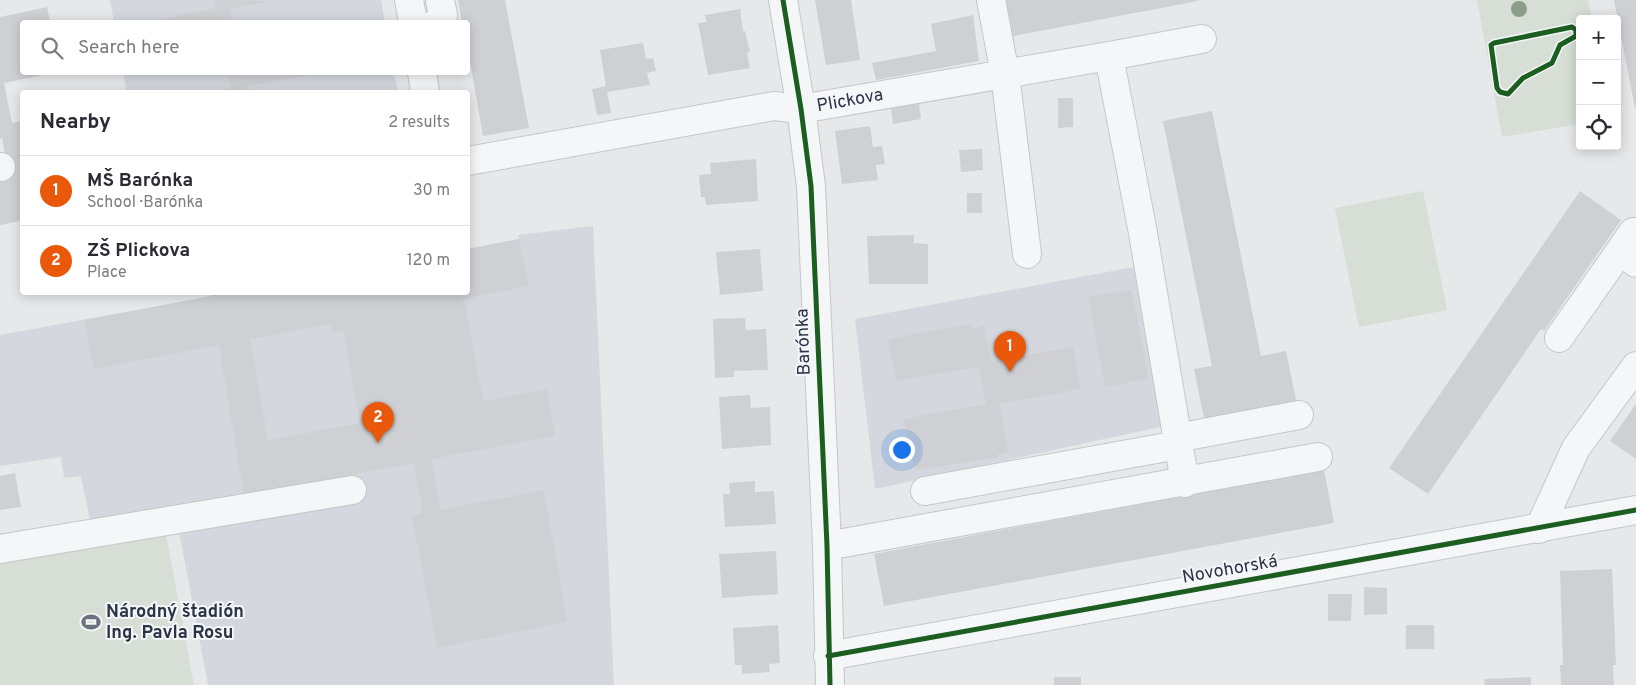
<!DOCTYPE html>
<meta charset="utf-8">
<style>
body{margin:0;font-family:Overpass,sans-serif;background:#f2f2f3;color:#2b2b33}
.controls{position:absolute;right:15px;top:15px;display:grid;overflow:hidden;border-radius:5px;box-shadow:0 2px 12px #0003}
.controls button{width:45px;height:45px;display:grid;place-items:center;padding:0;border:0;border-bottom:1px solid #e1e1e2;background:#fff;color:#2b2b33;font:25px sans-serif}
.you{position:absolute;left:901px;top:449px;width:18px;height:18px;margin:-12px;border:4px solid #fff;border-radius:50%;background:#1a73e8;box-shadow:0 0 0 8px #1a73e833}
.badge{display:grid;place-items:center;width:32px;height:32px;border-radius:50%;background:#ea580c;color:#fff;font-size:16px;font-weight:700}
.pin{position:absolute;translate:-50% -41px;filter:drop-shadow(0 1px 2px #0008)}
.pin::after{content:'';position:absolute;top:26px;width:18px;height:15px;background:inherit;clip-path:polygon(0 0,100% 0,50% 100%)}
.list{margin:0;padding:0;list-style:none}
h2{display:flex;justify-content:space-between;align-items:center;height:65px;margin:0;padding:0 20px;font-size:21px}
h2 small{font-size:16px;font-weight:400;color:#7c7c81}
.list li{display:grid;grid-template-columns:32px 1fr auto;gap:15px;align-items:center;box-sizing:border-box;height:70px;padding:0 20px;border-top:1px solid #e1e1e2}
.list b{display:block;font-size:19px;white-space:nowrap}
.list p{margin:0;font-size:16px;white-space:nowrap;color:#7c7c81}
.list em{font-size:16px;font-style:normal;color:#7c7c81}
.icon{flex:none;width:28px;height:28px;fill:none;stroke:currentColor;stroke-width:2;stroke-linecap:round;stroke-linejoin:round}
.map{position:relative;flex:none;width:1636px;height:685px;overflow:hidden}
.search{position:absolute;background:#fff;box-shadow:0 2px 12px #0003;left:20px;top:20px;width:450px;height:55px;display:flex;align-items:center;gap:12px;box-sizing:border-box;padding:0 18px;border-radius:5px;color:#7c7c81;font-size:19px}
.panel{position:absolute;background:#fff;box-shadow:0 2px 12px #0003;left:20px;top:90px;width:450px;height:205px;border-radius:5px}
.map>svg:first-child{display:block}
.built{fill:#d4d7dd}
.green{fill:#d6ded6}
.building{fill:#ced0d3;fill-rule:evenodd}
.lines{fill:none;stroke-linecap:round;stroke-linejoin:round}
.minor-casing{stroke:#c4c6c8;stroke-width:30}
.minor{stroke:#f5f6f7;stroke-width:28}
.cycleway-casing{stroke:#f4f6f9;stroke-width:8}
.cycleway{stroke:#1b5e20;stroke-width:5}
.tree{fill:#8a9e88}
.labels{text-anchor:middle;dominant-baseline:central;stroke-width:4;stroke-linejoin:round;paint-order:stroke}
.street-label{font-size:18px;fill:#2b3445;stroke:#f4f6f9}
.poi-label{font-size:18px;font-weight:bold;fill:#2b3445;stroke:#f4f6f9;text-anchor:start}
</style>
<div class="map">
<svg width="1636" height="685" viewBox="0 0 1636 685">
<rect width="100%" height="100%" fill="#e6e8ea"/>
<!-- built -->
<path class="built" d="M 110,0 L 381,0 L 385,22 L 114,22 Z
M 123,73 L 394,73 L 398,92 L 127,92 Z
M 593,226 L 614,685 L 208,685 L 176,515 L 92,531 L 81,476 L 64,478 L 61,457 L 0,466 L 0,335 L 231,293 L 468,292 L 468,249 L 519,239 L 518,235 Z
M 1139,266 L 1169,425 L 875,489 L 855,319 Z"/>
<!-- green -->
<path class="green" d="M 1477,0 L 1588,0 L 1592,19 L 1580,19 L 1580,124 L 1502,137 Z
M 1423,191 L 1447,310 L 1359,327 L 1335,208 Z
M 165,529 L 194,685 L 0,685 L 0,558 Z"/>
<!-- building -->
<path class="building" d="M 215,0 L 271,1 L 230,9 L 232,22 L 149,22 L 216,8 Z
M 458,0 L 505,0 L 529,128 L 483,136 L 468,50 L 468,22 L 462,22 Z
M 815,0 L 851,0 L 860,60 L 826,65 Z
M 1006,0 L 1198,0 L 1198,1 L 1013,36 Z
M 1614,0 L 1636,0 L 1636,108 L 1635,108 Z
M 47,7 L 50,22 L 22,22 L 22,72 L 52,73 L 4,83 L 12,123 L 22,121 L 22,219 L 19,219 L 20,221 L 0,225 L 0,180 L 9,178 L 2,138 L 0,139 L 0,17 Z
M 740,9 L 743,31 L 745,31 L 750,52 L 747,53 L 750,68 L 708,75 L 698,23 L 707,22 L 705,15 Z
M 973,15 L 979,61 L 876,80 L 872,63 L 936,51 L 931,24 Z
M 643,43 L 646,59 L 653,58 L 656,71 L 647,73 L 650,85 L 607,92 L 611,113 L 597,115 L 592,89 L 606,86 L 600,50 Z
M 228,72 L 320,72 L 320,73 L 245,87 L 246,92 L 217,92 L 231,89 Z
M 1058,98 L 1073,98 L 1073,127 L 1058,128 Z
M 919,104 L 921,119 L 893,124 L 891,108 Z
M 1212,111 L 1261,356 L 1286,351 L 1297,405 L 1205,423 L 1194,369 L 1212,366 L 1163,121 Z
M 870,126 L 873,147 L 882,146 L 885,164 L 876,165 L 878,180 L 842,184 L 835,131 Z
M 982,149 L 983,170 L 961,172 L 959,150 Z
M 756,159 L 758,201 L 706,205 L 705,197 L 701,197 L 699,175 L 711,174 L 710,163 Z
M 1580,191 L 1621,220 L 1544,331 L 1541,329 L 1428,494 L 1389,468 Z
M 967,193 L 982,193 L 982,213 L 967,213 Z
M 914,235 L 914,243 L 928,244 L 928,284 L 869,284 L 867,236 Z
M 519,239 L 529,286 L 464,299 L 483,401 L 547,389 L 555,436 L 431,459 L 440,510 L 544,490 L 567,622 L 437,648 L 412,516 L 423,513 L 414,463 L 244,495 L 219,345 L 94,369 L 84,320 L 211,296 L 211,292 L 468,292 L 468,249 ZM 331,324 L 333,333 L 343,331 L 360,423 L 268,440 L 250,339 Z
M 760,249 L 763,291 L 720,295 L 716,252 Z
M 1132,290 L 1148,379 L 1105,387 L 1088,297 Z
M 745,318 L 746,330 L 766,329 L 768,370 L 734,371 L 734,377 L 715,378 L 713,319 Z
M 972,324 L 972,329 L 984,326 L 991,362 L 1073,347 L 1081,389 L 999,404 L 1008,452 L 998,454 L 998,457 L 915,470 L 903,419 L 986,404 L 979,367 L 896,381 L 888,339 Z
M 750,395 L 751,408 L 770,407 L 771,445 L 722,449 L 719,397 Z
M 1636,404 L 1636,459 L 1610,441 Z
M 1324,470 L 1334,523 L 884,606 L 874,554 Z
M 15,473 L 21,507 L 0,510 L 0,476 Z
M 755,481 L 755,492 L 774,491 L 776,524 L 725,527 L 723,494 L 730,494 L 729,483 Z
M 776,551 L 778,594 L 722,598 L 719,554 Z
M 1612,569 L 1616,665 L 1613,665 L 1614,685 L 1561,685 L 1560,665 L 1563,665 L 1560,571 Z
M 1364,587 L 1387,588 L 1387,614 L 1364,615 Z
M 1328,594 L 1352,594 L 1351,621 L 1328,621 Z
M 778,625 L 780,663 L 769,664 L 770,672 L 742,674 L 742,665 L 735,665 L 733,628 Z
M 1406,625 L 1434,625 L 1434,649 L 1406,649 Z
M 1054,677 L 1081,677 L 1081,685 L 1054,685 Z
M 1531,677 L 1531,685 L 1485,685 L 1484,679 Z"/>
<g class="lines">
<!-- minor casing -->
<g class="minor-casing">
<path id="minor" d="M 409,0 L 413,22
M 783,0 L 801,109 L 811,186 L 827,546 L 830,685
M 991,0 L 1005,74 L 1027,254
M 437,22 L 443,15 L 440,0
M 1109,56 L 1143,233 L 1185,483
M 422,72 L 425,92
M 468,161 L 774,106 L 801,109 L 1109,56 L 1202,39
M 0,167 L 1,167
M 1620,251 L 1633,232
M 1559,338 L 1620,251 L 1636,263
M 1177,438 L 1299,415
M 925,491 L 1178,445
M 1539,529 L 1576,448 L 1636,366
M 827,546 L 1318,457
M 0,549 L 352,490
M 828,656 L 1636,510"/>
</g>
<!-- minor -->
<use href="#minor" class="minor"/>
<!-- cycleway casing -->
<g class="cycleway-casing">
<path id="cycleway" d="M 783,0 L 801,109 L 811,186 L 827,546 L 830,685
M 1572,27 L 1576,30 L 1576,36 L 1560,45 L 1552,63 L 1523,78 L 1508,94 L 1500,92 L 1497,88 L 1491,45 L 1494,43 Z
M 828,656 L 1636,510"/>
</g>
<!-- cycleway -->
<use href="#cycleway" class="cycleway"/>
</g>
<!-- trees -->
<circle class="tree" cx="1519" cy="9" r="8"/>
<!-- icons -->
<defs>
<g id="stadium-bare" transform="scale(1.5)"><path d="M0-5a6.5 5 0 1 0 0 10a6.5 5 0 1 0 0-10ZM-3.5-1.8h7v3.6h-7Z" fill="#6c737f" stroke="#f4f6f9" stroke-width="2.5" paint-order="stroke"/></g>
</defs>
<g fill-rule="evenodd">
<use href="#stadium-bare" x="91" y="622"/>
</g>
<g class="labels">
<!-- street labels -->
<g class="street-label">
<text transform="translate(850 101) rotate(-10)">Plickova</text>
<text transform="translate(804 342) rotate(-92)">Barónka</text>
<text transform="translate(1230 570) rotate(-10)">Novohorská</text>
</g>
<!-- poi labels -->
<g class="poi-label">
<text x="106" y="612">Národný štadión<tspan x="106" dy="21">Ing. Pavla Rosu</tspan></text>
</g>
</g>
</svg>
<div class="controls">
<button>+</button>
<button>−</button>
<button><svg class="icon" aria-label="locate" viewBox="0 0 24 24"><circle cx="12" cy="12" r="6"/><path d="M12 2v4M12 18v4M2 12h4M18 12h4"/></svg></button>
</div>
<div class="you"></div>
<div class="pin badge" style="left:1010px;top:372px">1</div>
<div class="pin badge" style="left:378px;top:443px">2</div>
<div class="search"><svg class="icon" aria-label="search" viewBox="0 0 24 24"><circle cx="10" cy="10" r="6"/><path d="M15 15l6 6"/></svg>Search here</div>
<section class="panel">
<h2>Nearby<small>2 results</small></h2>
<ul class="list">
<li><span class="badge">1</span><div><b>MŠ Barónka</b><p>School · Barónka</p></div><em>30 m</em></li>
<li><span class="badge">2</span><div><b>ZŠ Plickova</b><p>Place</p></div><em>120 m</em></li>
</ul>
</section>
</div>
